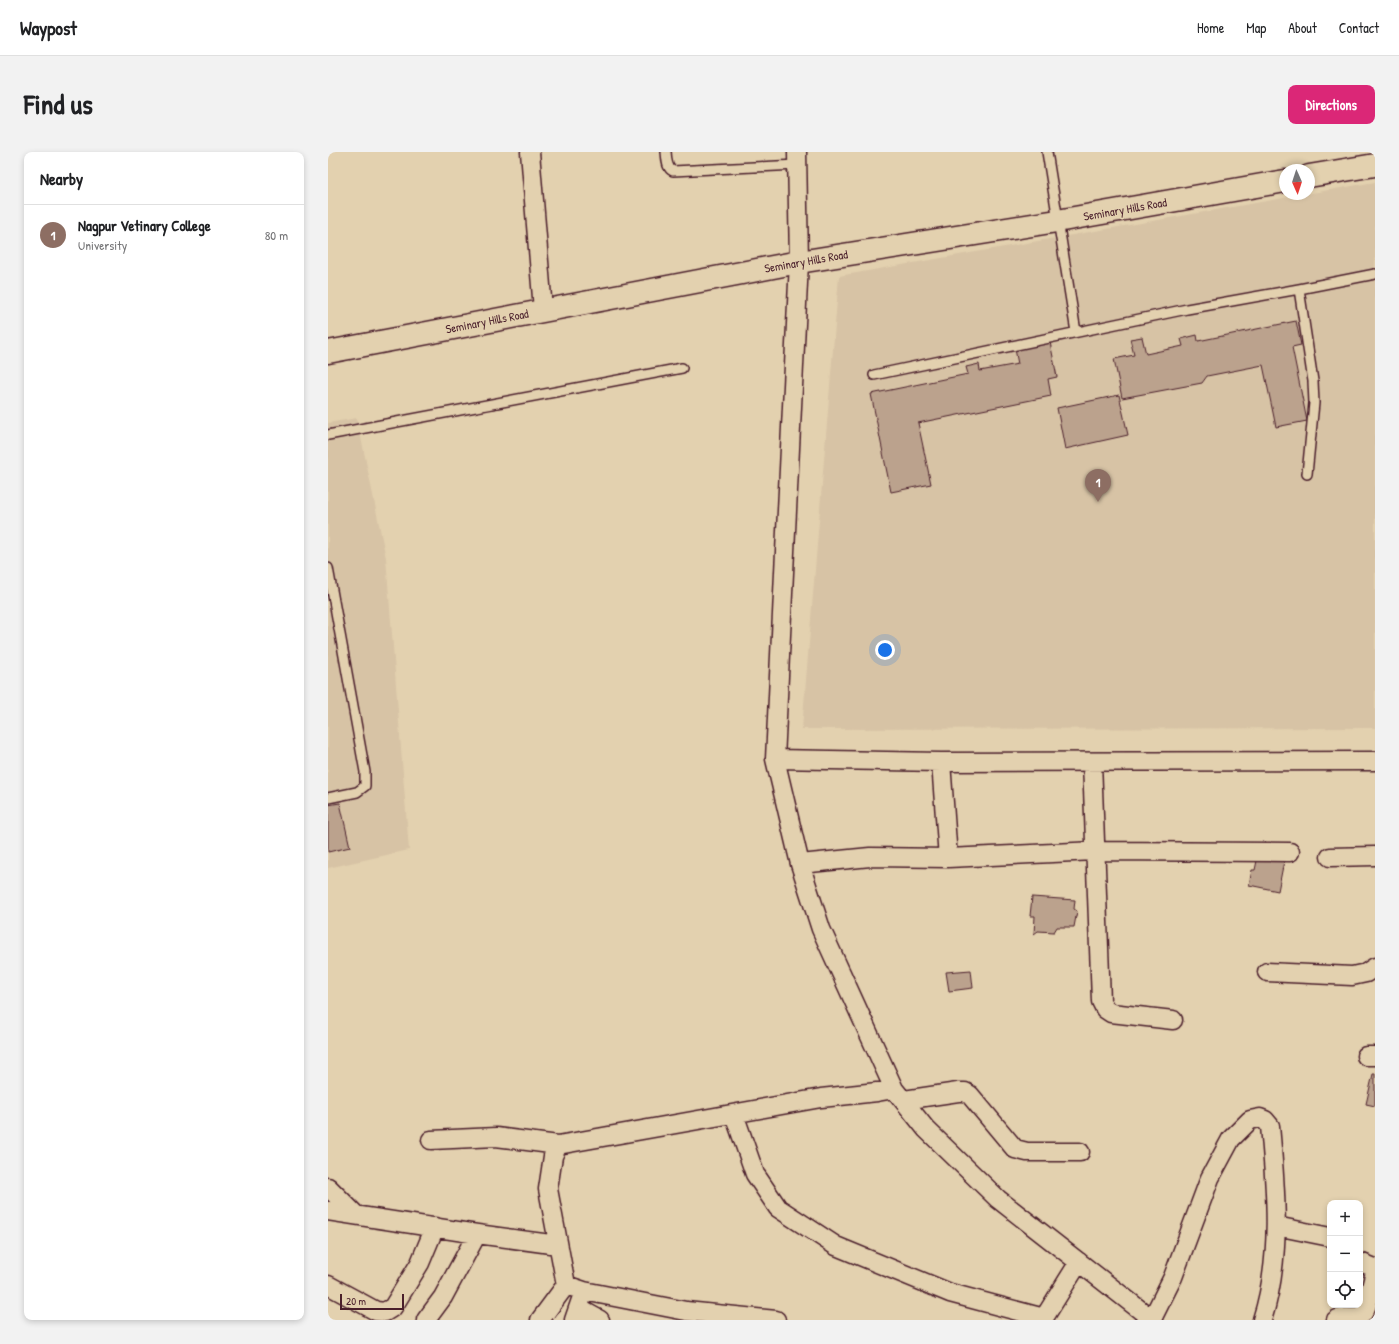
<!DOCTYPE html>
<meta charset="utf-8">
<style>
body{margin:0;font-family:"Patrick Hand",sans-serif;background:#f2f2f2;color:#202124}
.controls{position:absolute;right:12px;bottom:12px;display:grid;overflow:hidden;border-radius:8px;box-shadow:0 2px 6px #0003}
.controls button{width:36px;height:36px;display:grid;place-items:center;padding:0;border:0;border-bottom:1px solid #e0e0e0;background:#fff;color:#202124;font:20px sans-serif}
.compass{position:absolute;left:951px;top:12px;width:36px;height:36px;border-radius:50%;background:#fff;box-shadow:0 2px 6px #0003;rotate:177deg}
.scale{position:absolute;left:12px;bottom:10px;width:64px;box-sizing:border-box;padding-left:4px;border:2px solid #4a1f2b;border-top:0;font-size:11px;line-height:14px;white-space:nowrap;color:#4a1f2b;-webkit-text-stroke:3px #e3d1af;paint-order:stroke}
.you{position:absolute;left:557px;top:498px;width:14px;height:14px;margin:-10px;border:3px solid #fff;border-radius:50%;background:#1a73e8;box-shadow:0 0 0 6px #1a73e833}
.badge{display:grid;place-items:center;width:26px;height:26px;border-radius:50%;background:#db2777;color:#fff;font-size:13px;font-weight:700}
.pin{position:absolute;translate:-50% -33px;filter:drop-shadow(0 1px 2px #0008)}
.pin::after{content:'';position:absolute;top:21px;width:14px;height:12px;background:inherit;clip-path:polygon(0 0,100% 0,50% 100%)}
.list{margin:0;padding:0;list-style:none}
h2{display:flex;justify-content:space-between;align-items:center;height:52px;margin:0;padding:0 16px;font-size:17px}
h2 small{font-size:13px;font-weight:400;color:#757577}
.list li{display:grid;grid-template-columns:26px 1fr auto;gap:12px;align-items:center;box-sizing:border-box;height:60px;padding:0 16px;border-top:1px solid #e0e0e0}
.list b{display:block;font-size:15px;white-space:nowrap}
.list p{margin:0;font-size:13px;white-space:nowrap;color:#757577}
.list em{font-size:13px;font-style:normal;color:#757577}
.icon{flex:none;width:22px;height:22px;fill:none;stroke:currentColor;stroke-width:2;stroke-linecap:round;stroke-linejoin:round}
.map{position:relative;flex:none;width:1047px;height:1168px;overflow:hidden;border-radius:8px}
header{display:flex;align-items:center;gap:24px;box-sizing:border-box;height:56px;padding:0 20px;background:#fff;border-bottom:1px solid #e0e0e0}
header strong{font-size:19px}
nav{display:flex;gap:22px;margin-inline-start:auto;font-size:14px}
.intro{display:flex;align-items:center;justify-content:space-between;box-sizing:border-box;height:96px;padding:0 24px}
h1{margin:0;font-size:28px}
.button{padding:10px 18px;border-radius:8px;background:#db2777;color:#fff;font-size:14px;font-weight:700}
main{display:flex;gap:24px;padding:0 24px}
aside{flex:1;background:#fff;border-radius:8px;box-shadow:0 2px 6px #0003}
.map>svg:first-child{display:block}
.built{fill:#d7c3a5}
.building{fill:#bba28d;stroke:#4a1f2b}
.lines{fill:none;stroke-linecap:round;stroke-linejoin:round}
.lane-casing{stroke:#4a1f2b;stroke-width:12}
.street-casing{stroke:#4a1f2b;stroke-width:21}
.secondary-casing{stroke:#4a1f2b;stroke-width:25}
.lane{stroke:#e3d1af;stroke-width:9}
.street{stroke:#e3d1af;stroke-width:18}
.secondary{stroke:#e3d1af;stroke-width:22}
.labels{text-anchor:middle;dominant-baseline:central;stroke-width:3.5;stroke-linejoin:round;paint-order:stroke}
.street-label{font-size:12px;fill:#4a1f2b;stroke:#e3d1af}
</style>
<header>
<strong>Waypost</strong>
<nav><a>Home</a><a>Map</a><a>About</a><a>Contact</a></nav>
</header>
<div class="intro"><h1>Find us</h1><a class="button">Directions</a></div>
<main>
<aside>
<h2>Nearby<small></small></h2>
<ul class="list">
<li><span class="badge" style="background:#8d6e63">1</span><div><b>Nagpur Vetinary College</b><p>University</p></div><em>80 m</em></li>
</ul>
</aside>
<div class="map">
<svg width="1047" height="1168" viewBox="0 0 1047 1168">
<rect width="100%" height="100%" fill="#e3d1af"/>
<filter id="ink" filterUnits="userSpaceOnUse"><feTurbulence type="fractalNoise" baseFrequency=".025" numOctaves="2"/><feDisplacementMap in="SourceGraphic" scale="8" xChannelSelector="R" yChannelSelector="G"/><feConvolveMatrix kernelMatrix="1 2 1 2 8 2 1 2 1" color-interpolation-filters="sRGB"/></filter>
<g filter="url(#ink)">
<!-- built -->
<path class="built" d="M 1047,30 L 1047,576 L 474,577 L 511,124 Z
M 29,266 L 58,406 L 81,698 L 0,716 L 0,271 Z"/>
<!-- building -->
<path class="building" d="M 968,169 L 973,193 L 964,195 L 979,269 L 948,275 L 935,213 L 879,224 L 874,231 L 794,246 L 786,207 L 806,203 L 802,187 L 814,185 L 818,202 L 855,194 L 853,187 L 869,183 L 870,189 Z
M 722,190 L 729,225 L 720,227 L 723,244 L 590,271 L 603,332 L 563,340 L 543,242 L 640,222 L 638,215 L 651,212 L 652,219 L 690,212 L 687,197 Z
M 791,243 L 800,283 L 737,297 L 729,256 Z
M 12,651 L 22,695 L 0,700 L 0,653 Z
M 930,704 L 956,709 L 950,739 L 921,733 L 924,718 L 927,718 Z
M 704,745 L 747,748 L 746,757 L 749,759 L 746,775 L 729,775 L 726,780 L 710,779 L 706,782 L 707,764 L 702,764 Z
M 643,818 L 645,836 L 621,839 L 618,820 Z
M 1045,922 L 1047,922 L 1047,954 L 1038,952 Z"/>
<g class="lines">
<!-- lane casing -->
<g class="lane-casing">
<path id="lane" d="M 338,0 C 339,7 338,16 345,19 L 469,13
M 719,0 L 748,180
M 971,137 L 985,229 L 986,251 L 979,322
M 546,223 L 859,157 L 971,137 L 1047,122
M 0,283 L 354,216
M 0,416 L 37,620 L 37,634 L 29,640 L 0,646"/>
</g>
<!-- street casing -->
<g class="street-casing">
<path id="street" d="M 202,0 L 215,158
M 469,0 L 471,110 L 447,607 L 472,712 L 493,777 L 566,937 L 598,977 L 670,1047 L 825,1168
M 447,607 L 613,610 L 1047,609
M 613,610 L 620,706
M 764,610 L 773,849 L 777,857 L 783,861 L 845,868
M 1002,705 L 1047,704
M 472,712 L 542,705 L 620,706 L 767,699 L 962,700
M 939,820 L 1024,824 L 1038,821 L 1047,815
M 1038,904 L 1047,904
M 576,948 L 630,940 L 637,940 L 642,943 L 687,997 L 699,1000 L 752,1000
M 406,962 L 427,1022 L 450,1056 L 508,1094 L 622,1141 L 716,1166 L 751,1110
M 103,988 L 168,985 L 230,993
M 0,1035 L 28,1063
M 0,1059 L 149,1082 L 230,1093
M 948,1074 L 1002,1085
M 1032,1110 L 1047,1116
M 0,1133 L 48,1159 L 57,1160 L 65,1155 L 92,1111 L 107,1075
M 238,1133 L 256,1139 L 358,1159 L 448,1168
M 250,1156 L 272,1168
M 824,1167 L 845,1125 L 882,1026 L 903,987 L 922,968 L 932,966 L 937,968 L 942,974 C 948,1038 954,1106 934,1168
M 98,1168 L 115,1145 L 149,1082
M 212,1168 L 238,1133 L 220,1037 L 225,1004 L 230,993 L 493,946 L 549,940 L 566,937
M 246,1168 L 256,1139
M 1008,1168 C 1016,1163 1025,1168 1032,1164 C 1041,1159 1042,1132 1047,1122"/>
</g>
<!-- secondary casing -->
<g class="secondary-casing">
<path id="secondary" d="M 981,24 L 1047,13
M 0,200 L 471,110 L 729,69 L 957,29"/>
</g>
<!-- lane -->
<use href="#lane" class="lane"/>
<!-- street -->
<use href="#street" class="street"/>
<!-- secondary -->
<use href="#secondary" class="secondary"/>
</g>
</g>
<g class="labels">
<!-- street labels -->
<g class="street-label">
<text transform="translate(797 57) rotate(-10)">Seminary Hills Road</text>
<text transform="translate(478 109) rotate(-10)">Seminary Hills Road</text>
<text transform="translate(159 169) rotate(-11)">Seminary Hills Road</text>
</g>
</g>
</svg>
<div class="controls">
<button>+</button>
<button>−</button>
<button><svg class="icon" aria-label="locate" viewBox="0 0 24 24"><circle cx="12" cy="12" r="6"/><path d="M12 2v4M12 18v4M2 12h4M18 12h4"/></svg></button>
</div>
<svg class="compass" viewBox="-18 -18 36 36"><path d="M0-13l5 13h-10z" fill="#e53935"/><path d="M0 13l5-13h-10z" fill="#757577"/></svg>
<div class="scale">20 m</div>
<div class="you"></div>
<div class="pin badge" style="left:770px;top:350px;background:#8d6e63">1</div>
</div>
</main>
